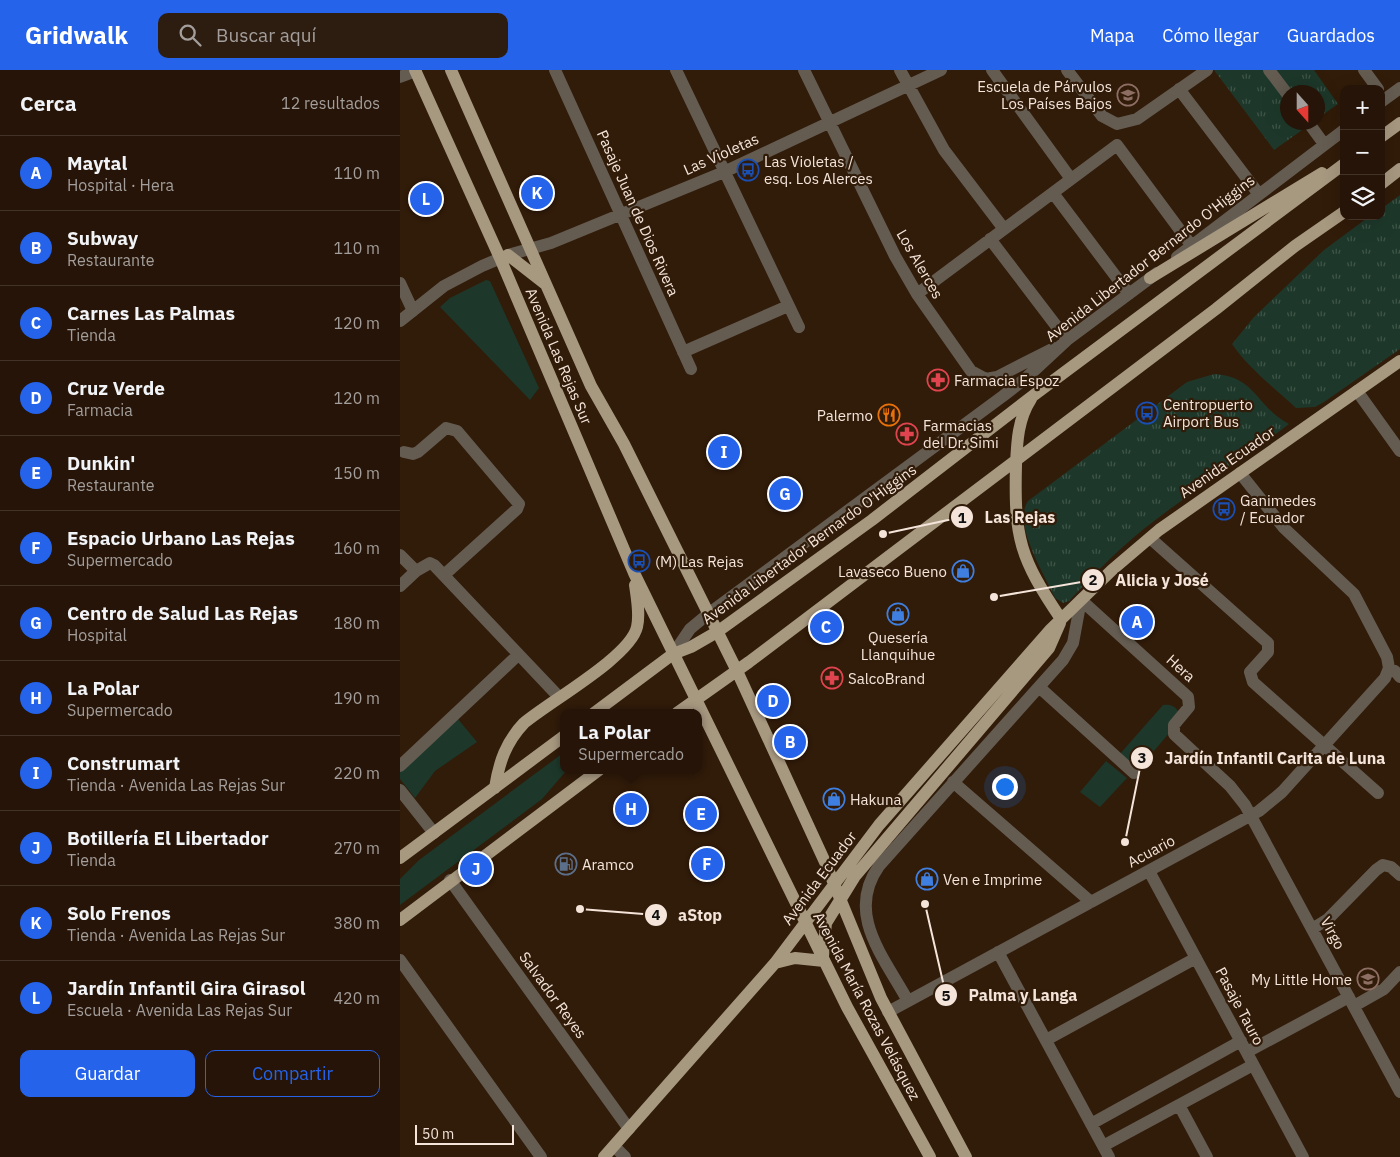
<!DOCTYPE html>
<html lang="es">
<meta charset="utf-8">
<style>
body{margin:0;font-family:"IBM Plex Sans",sans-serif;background:#2d1d11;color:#f1f3f6}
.controls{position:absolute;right:15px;top:15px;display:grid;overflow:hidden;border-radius:10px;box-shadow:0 5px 20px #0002}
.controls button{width:45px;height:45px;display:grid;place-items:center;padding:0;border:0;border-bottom:1px solid #423328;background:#251407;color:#f1f3f6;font:25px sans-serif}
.compass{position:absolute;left:880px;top:15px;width:45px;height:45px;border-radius:50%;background:#251407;box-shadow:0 5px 20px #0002;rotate:159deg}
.scale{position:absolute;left:15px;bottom:12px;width:99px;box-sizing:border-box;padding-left:5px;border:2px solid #f4e4d9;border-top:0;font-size:14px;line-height:18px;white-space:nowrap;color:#f4e4d9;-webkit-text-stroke:4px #311b09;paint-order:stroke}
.you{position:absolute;left:604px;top:716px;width:18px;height:18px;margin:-12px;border:4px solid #fff;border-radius:50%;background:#1a73e8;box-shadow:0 0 0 8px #1a73e833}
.badge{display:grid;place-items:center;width:32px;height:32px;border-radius:50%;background:#2563eb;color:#fff;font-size:16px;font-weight:700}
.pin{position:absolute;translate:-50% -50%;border:2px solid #fff;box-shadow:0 1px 5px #0006}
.popup{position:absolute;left:160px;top:639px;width:142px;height:65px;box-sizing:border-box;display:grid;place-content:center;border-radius:10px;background:#251407;filter:drop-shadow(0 1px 4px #0005);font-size:16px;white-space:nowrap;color:#a39e9b}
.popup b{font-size:19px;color:#f1f3f6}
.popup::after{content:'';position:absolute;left:50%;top:100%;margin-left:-10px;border:10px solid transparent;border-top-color:#251407}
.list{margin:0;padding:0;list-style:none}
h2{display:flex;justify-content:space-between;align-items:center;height:65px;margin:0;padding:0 20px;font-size:21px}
h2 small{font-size:16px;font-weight:400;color:#a39e9b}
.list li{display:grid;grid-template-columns:32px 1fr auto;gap:15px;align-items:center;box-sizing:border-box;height:75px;padding:0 20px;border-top:1px solid #423328}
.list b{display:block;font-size:19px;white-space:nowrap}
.list p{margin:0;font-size:16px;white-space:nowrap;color:#a39e9b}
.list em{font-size:16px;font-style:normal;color:#a39e9b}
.actions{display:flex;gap:10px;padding:15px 20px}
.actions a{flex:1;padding:11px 0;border:1px solid #2563eb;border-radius:10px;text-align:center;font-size:18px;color:#2563eb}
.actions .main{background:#2563eb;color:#fff}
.icon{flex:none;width:28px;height:28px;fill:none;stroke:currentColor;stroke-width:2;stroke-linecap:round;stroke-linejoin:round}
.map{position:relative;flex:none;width:1000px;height:1087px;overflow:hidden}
header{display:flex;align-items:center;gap:30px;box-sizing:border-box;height:70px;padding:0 25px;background:#2563eb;color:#fff}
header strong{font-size:24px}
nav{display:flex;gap:28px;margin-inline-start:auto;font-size:18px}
.search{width:350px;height:45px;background:#2d1d11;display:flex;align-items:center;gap:12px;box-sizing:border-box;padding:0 18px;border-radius:10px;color:#a39e9b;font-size:19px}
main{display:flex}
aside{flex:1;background:#251407}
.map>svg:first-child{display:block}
.grass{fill:#1d382a}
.park{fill:url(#park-tufts)}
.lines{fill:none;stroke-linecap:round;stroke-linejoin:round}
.minor{stroke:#645c51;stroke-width:12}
.major{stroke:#a79880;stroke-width:12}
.labels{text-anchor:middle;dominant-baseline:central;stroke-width:4.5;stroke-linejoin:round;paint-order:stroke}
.poi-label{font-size:15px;fill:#f4e4d9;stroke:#311b09;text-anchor:start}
.street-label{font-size:15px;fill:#f4e4d9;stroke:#311b09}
.leader{fill:none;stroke:#f4e4d9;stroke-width:2}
.callout-dot{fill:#f4e4d9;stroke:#311b09;stroke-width:2}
.mark-label{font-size:15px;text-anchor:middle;font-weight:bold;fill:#111}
.callout-label{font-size:16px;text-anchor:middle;font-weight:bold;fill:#f4e4d9;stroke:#311b09;stroke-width:4.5;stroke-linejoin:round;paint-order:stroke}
</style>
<header>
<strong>Gridwalk</strong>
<div class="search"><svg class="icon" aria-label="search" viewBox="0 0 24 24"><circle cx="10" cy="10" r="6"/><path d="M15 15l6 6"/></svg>Buscar aquí</div>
<nav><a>Mapa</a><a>Cómo llegar</a><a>Guardados</a></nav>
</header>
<main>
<aside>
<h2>Cerca<small>12 resultados</small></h2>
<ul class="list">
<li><span class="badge">A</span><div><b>Maytal</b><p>Hospital · Hera</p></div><em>110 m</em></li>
<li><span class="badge">B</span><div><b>Subway</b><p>Restaurante</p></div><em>110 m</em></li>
<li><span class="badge">C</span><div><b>Carnes Las Palmas</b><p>Tienda</p></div><em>120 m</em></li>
<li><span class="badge">D</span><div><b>Cruz Verde</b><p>Farmacia</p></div><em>120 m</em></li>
<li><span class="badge">E</span><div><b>Dunkin'</b><p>Restaurante</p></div><em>150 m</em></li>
<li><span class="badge">F</span><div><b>Espacio Urbano Las Rejas</b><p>Supermercado</p></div><em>160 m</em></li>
<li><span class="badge">G</span><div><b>Centro de Salud Las Rejas</b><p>Hospital</p></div><em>180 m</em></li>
<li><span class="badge">H</span><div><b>La Polar</b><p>Supermercado</p></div><em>190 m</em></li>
<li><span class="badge">I</span><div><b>Construmart</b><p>Tienda · Avenida Las Rejas Sur</p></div><em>220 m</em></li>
<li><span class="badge">J</span><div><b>Botillería El Libertador</b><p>Tienda</p></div><em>270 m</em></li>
<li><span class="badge">K</span><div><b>Solo Frenos</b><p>Tienda · Avenida Las Rejas Sur</p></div><em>380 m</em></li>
<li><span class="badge">L</span><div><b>Jardín Infantil Gira Girasol</b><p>Escuela · Avenida Las Rejas Sur</p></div><em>420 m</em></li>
</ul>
<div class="actions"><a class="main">Guardar</a><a>Compartir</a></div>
</aside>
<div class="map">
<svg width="1000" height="1087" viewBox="0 0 1000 1087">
<defs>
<pattern id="park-tufts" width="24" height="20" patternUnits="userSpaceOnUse" patternTransform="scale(1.25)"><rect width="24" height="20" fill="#1d382a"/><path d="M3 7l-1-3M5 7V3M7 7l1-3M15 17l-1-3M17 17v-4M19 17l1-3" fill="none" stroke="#3e5548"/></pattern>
</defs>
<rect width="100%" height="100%" fill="#311b09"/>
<!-- grass -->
<path class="grass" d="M 86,210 L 90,211 L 139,318 L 130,330 L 40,237 L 50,228 Z
M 763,635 C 770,634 776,636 779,643 L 776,655 L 737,701 L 719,685 Z
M 58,649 L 77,672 L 35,701 L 15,728 L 0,709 L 0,701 Z
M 163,683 L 164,700 L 167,700 L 142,729 L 0,835 L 0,809 L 19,790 Z
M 706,691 L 727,708 L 700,737 L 680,722 Z"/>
<!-- park -->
<path class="park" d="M 814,0 L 914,0 L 938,34 L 918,48 L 918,22 L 888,22 L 888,52 L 912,53 L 874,80 Z
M 1000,125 L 1000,279 L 924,332 L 915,337 L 896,338 C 875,318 848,298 832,274 L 854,247 L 924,180 L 970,146 L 981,146 L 981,139 Z
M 814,304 C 856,306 856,337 889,354 C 846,387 801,415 758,448 C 725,472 697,501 669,531 L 663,533 L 655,528 C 645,505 612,454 628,431 L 787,312 Z"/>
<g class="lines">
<!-- minor -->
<path class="minor" d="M 155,0 L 291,299
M 276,0 L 399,257
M 404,0 L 495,186 L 517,224 L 571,301 L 586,309 L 597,307 L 654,278
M 500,0 L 544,80 L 604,159
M 592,0 L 671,109
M 667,0 L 702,46 L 717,54 L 737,49 L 807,0
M 869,0 L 888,25
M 964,0 L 978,19
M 0,7 L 16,1
M 779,19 L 858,123
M 981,32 L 1000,18
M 908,52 L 924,74
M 717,75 L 791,175
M 653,123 L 729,224
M 590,169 L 667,270
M 777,187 L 944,60
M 0,213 L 13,241
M 517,224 L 717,75
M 0,251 L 44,216 L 82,196 L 108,185 L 151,173 L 324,102 L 541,0
M 283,282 L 388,236
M 957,321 L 1000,381
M 4,382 L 13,384 L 18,382 L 46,358 L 57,361 L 119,434 L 117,439 L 44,505
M 750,468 L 868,573 L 868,582 L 850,602 L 853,612 L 978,723
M 0,485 L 16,501 L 30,493 L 34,495 L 159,627
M 0,516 L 16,501
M 681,530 L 788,627 L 789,637 L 774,655 L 774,664 L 830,716 L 845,735 L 1000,1022
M 273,584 L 290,559 L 308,544 L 603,326 L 626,308 L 667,270 L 757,203
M 989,598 L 995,601 L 1000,607
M 639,617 L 734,703
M 0,696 L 118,585
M 553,712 L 691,832
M 0,720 L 34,763
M 749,801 L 903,1087
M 50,810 L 229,1059
M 912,859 L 928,849 L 976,800 L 983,795 L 991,797 L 1000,805
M 598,882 L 709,1087
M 0,890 L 141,1087
M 508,931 C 484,887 445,844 479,796 L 663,590 L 673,573 L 681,530
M 954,936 L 984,919 L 1000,902
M 488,942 L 859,741 L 882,722 L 985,608 L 989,598 L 987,587 L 954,524 L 884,458 L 840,403
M 646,970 L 796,888
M 847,982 L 949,927
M 779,1035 L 807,1087
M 691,1054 L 841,971
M 214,1076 L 225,1087
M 703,1076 L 853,995"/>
<!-- major -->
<path class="major" d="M 15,0 L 100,188 L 234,503 L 447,937 L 530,1087
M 51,0 L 191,316 L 224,374 L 337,601 L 425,792 L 481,928 L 566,1087
M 981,67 L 1000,53
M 981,114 L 1000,99
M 108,185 L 144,213
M 750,208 L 922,103
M 631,329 C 618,349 617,371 616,395 C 614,469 620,488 661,549
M 194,643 L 273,584 L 291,577 L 317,562 L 472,450 L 634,325 L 944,94
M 277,643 L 349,592 L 816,239 L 895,176 L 944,142
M 95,718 C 99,692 106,672 124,653 C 150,631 230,587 237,557 C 240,544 237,529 235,515
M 0,788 L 164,666
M 0,850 L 199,700
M 423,886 L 426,853 L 455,806 L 649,578 L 660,553
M 375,893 L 395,888 L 424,891
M 204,1087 L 375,893 L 479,755 L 651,559 L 712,500 L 759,460 L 1000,291"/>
</g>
<!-- icons -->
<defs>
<g id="school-ring" transform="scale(1.125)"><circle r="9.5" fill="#311b09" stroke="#8d6e63" stroke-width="1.5"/><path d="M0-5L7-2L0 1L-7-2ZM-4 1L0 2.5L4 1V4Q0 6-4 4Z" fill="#8d6e63"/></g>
<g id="bus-ring" transform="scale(1.125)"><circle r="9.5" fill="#311b09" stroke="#1a4fb4" stroke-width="1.5"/><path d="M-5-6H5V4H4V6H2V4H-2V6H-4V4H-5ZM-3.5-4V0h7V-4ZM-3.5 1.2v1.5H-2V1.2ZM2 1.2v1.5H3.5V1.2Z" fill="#1a4fb4"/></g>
<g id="pharmacy-ring" transform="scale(1.125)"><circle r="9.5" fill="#311b09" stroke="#e0444e" stroke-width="1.5"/><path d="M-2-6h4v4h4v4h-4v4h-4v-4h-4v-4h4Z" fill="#e0444e"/></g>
<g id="restaurant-ring" transform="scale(1.125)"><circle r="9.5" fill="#311b09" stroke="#e8710a" stroke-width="1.5"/><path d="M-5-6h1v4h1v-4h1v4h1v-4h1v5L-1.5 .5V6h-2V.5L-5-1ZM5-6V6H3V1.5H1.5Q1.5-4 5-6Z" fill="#e8710a"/></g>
<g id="shop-ring" transform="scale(1.125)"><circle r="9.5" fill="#311b09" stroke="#3f7fe0" stroke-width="1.5"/><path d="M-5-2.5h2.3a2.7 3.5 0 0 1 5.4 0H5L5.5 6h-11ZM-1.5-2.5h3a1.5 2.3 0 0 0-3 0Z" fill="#3f7fe0"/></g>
<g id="fuel-ring" transform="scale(1.125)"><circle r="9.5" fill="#311b09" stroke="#5c6f8a" stroke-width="1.5"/><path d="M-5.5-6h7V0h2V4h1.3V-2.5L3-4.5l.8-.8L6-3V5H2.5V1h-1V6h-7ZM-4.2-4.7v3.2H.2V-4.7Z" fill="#5c6f8a"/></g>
</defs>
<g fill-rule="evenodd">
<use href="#school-ring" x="728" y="25"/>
<use href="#bus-ring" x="348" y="100"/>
<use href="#pharmacy-ring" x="538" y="310"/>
<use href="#bus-ring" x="747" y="343"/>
<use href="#restaurant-ring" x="489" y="345"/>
<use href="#pharmacy-ring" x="507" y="364"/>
<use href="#bus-ring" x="824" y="439"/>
<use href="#bus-ring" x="239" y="491"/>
<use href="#shop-ring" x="563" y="501"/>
<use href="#shop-ring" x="498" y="544"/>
<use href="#pharmacy-ring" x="432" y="608"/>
<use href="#shop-ring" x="434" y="729"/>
<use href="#fuel-ring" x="166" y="794"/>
<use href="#shop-ring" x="527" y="809"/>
<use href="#school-ring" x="968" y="909"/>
</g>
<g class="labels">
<!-- poi labels -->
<g class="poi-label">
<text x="712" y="16" text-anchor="end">Escuela de Párvulos<tspan x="712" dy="17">Los Países Bajos</tspan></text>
<text x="364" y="91">Las Violetas /<tspan x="364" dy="17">esq. Los Alerces</tspan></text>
<text x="554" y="310">Farmacia Espoz</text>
<text x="763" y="334">Centropuerto<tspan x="763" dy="17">Airport Bus</tspan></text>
<text x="473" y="345" text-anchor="end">Palermo</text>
<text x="523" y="355">Farmacias<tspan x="523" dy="17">del Dr. Simi</tspan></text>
<text x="840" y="430">Ganimedes<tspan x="840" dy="17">/ Ecuador</tspan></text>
<text x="255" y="491">(M) Las Rejas</text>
<text x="547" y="501" text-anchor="end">Lavaseco Bueno</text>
<text x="498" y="567" text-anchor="middle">Quesería<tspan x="498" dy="17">Llanquihue</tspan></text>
<text x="448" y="608">SalcoBrand</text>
<text x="450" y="729">Hakuna</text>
<text x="182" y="794">Aramco</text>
<text x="543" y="809">Ven e Imprime</text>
<text x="952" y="909" text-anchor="end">My Little Home</text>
</g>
<!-- street labels -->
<g class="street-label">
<text transform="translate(321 84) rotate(-24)">Las Violetas</text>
<text transform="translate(238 143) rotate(66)">Pasaje Juan de Dios Rivera</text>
<text transform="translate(750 188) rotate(-38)">Avenida Libertador Bernardo O'Higgins</text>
<text transform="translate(520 194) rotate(60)">Los Alerces</text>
<text transform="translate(159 286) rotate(67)">Avenida Las Rejas Sur</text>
<text transform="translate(827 392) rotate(-35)">Avenida Ecuador</text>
<text transform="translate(409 474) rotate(-36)">Avenida Libertador Bernardo O'Higgins</text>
<text transform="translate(781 598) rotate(42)">Hera</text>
<text transform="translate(751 781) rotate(-28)">Acuario</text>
<text transform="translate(419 808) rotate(-53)">Avenida Ecuador</text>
<text transform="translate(933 863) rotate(62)">Virgo</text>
<text transform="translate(153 925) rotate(54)">Salvador Reyes</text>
<text transform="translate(467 936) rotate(62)">Avenida María Rozas Velásquez</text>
<text transform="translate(840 936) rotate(62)">Pasaje Tauro</text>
</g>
</g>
<!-- callouts -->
<path class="leader" d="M483 464L562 447M594 527L693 510M725 772L742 688M180 839L256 845M525 834L546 925"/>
<g class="callout-dot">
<circle cx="483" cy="464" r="5"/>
<circle cx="594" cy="527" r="5"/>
<circle cx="725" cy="772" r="5"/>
<circle cx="180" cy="839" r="5"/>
<circle cx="525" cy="834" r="5"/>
<circle cx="562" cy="447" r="12"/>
<circle cx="693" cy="510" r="12"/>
<circle cx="742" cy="688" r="12"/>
<circle cx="256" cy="845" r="12"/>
<circle cx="546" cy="925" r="12"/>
</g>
<g class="mark-label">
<text x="562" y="453">1</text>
<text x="693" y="515">2</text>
<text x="742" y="693">3</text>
<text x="256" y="850">4</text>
<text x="546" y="931">5</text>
</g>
<g class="callout-label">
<text x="620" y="453">Las Rejas</text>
<text x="762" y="516">Alicia y José</text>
<text x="875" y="694">Jardín Infantil Carita de Luna</text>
<text x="300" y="851">aStop</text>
<text x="623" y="931">Palma y Langa</text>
</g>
</svg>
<div class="controls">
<button>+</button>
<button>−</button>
<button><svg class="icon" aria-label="layers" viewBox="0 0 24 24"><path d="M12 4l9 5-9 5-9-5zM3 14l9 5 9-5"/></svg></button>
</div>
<svg class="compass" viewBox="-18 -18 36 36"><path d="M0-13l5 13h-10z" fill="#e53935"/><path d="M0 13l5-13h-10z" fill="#a39e9b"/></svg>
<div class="scale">50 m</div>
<div class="you"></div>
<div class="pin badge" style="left:737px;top:552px">A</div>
<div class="pin badge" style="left:390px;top:672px">B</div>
<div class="pin badge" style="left:426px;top:557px">C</div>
<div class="pin badge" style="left:373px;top:631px">D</div>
<div class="pin badge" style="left:301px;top:744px">E</div>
<div class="pin badge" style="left:307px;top:794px">F</div>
<div class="pin badge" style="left:385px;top:424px">G</div>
<div class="pin badge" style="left:231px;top:739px">H</div>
<div class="popup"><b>La Polar</b>Supermercado</div>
<div class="pin badge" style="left:324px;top:382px">I</div>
<div class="pin badge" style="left:76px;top:799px">J</div>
<div class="pin badge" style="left:137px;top:123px">K</div>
<div class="pin badge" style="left:26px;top:129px">L</div>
</div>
</main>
